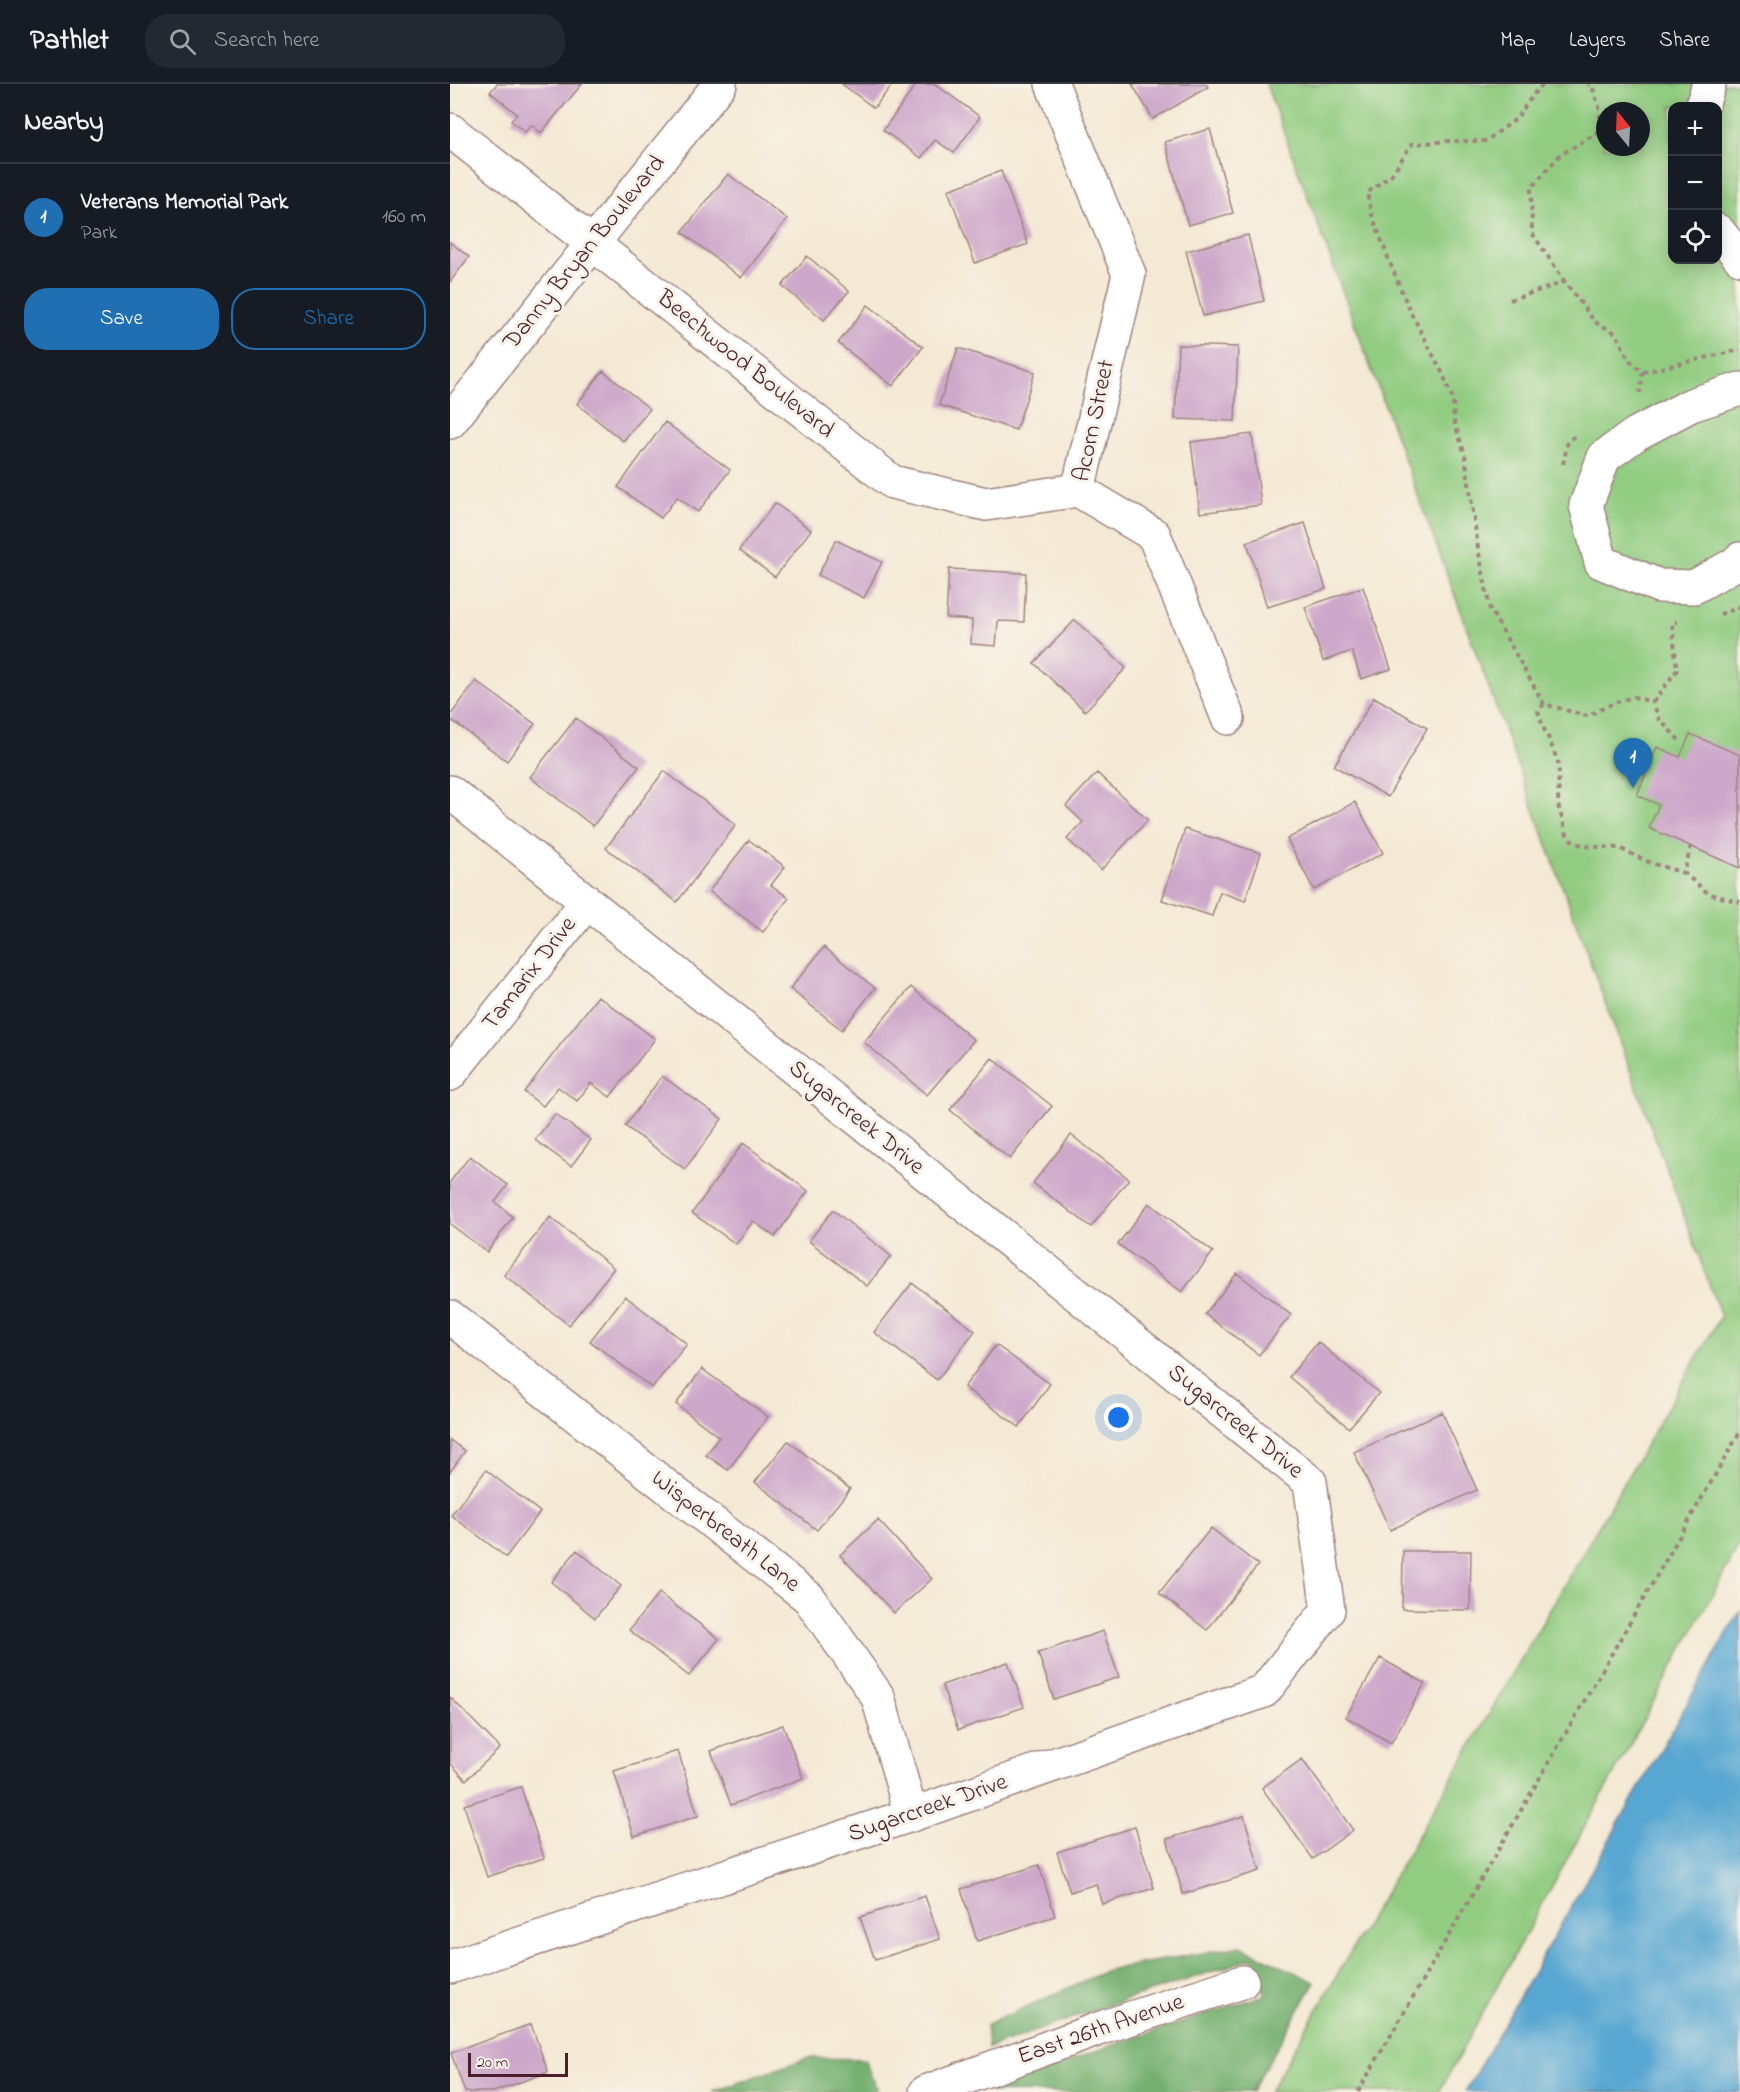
<!DOCTYPE html>
<meta charset="utf-8">
<style>
body{margin:0;font-family:"Indie Flower",sans-serif;background:#242831;color:#f1f3f6}
.controls{position:absolute;right:18px;top:18px;display:grid;overflow:hidden;border-radius:12px;box-shadow:0 3px 15px #0003}
.controls button{width:54px;height:54px;display:grid;place-items:center;padding:0;border:0;border-bottom:2px solid #363941;background:#171b24;color:#f1f3f6;font:30px sans-serif}
.compass{position:absolute;left:1146px;top:18px;width:54px;height:54px;border-radius:50%;background:#171b24;box-shadow:0 3px 15px #0003;rotate:342deg}
.scale{position:absolute;left:18px;bottom:15px;width:100px;box-sizing:border-box;padding-left:6px;border:3px solid #4a1f2b;border-top:0;font-size:16px;line-height:21px;white-space:nowrap;color:#4a1f2b;-webkit-text-stroke:4px #f7f3e8;paint-order:stroke}
.you{position:absolute;left:669px;top:1334px;width:21px;height:21px;margin:-15px;border:4px solid #fff;border-radius:50%;background:#1a73e8;box-shadow:0 0 0 9px #1a73e833}
.badge{display:grid;place-items:center;width:39px;height:39px;border-radius:50%;background:#1f6fb2;color:#fff;font-size:20px;font-weight:700}
.pin{position:absolute;translate:-50% -50px;filter:drop-shadow(0 2px 3px #0008)}
.pin::after{content:'';position:absolute;top:32px;width:21px;height:18px;background:inherit;clip-path:polygon(0 0,100% 0,50% 100%)}
.list{margin:0;padding:0;list-style:none}
h2{display:flex;justify-content:space-between;align-items:center;height:78px;margin:0;padding:0 24px;font-size:26px}
h2 small{font-size:20px;font-weight:400;color:#9ea1a6}
.list li{display:grid;grid-template-columns:39px 1fr auto;gap:18px;align-items:center;box-sizing:border-box;height:108px;padding:0 24px;border-top:2px solid #363941}
.list b{display:block;font-size:22px;white-space:nowrap}
.list p{margin:0;font-size:20px;white-space:nowrap;color:#9ea1a6}
.list em{font-size:20px;font-style:normal;color:#9ea1a6}
.actions{display:flex;gap:12px;padding:18px 24px}
.actions a{flex:1;padding:14px 0;border:2px solid #1f6fb2;border-radius:24px;text-align:center;font-size:21px;color:#1f6fb2}
.actions .main{background:#1f6fb2;color:#fff}
.icon{flex:none;width:33px;height:33px;fill:none;stroke:currentColor;stroke-width:2;stroke-linecap:round;stroke-linejoin:round}
.map{position:relative;flex:none;width:1290px;height:2008px;overflow:hidden}
header{display:flex;align-items:center;gap:36px;box-sizing:border-box;height:84px;padding:0 30px;background:#171b24;border-bottom:2px solid #363941}
header strong{font-size:28px}
nav{display:flex;gap:33px;margin-inline-start:auto;font-size:21px}
.search{width:420px;height:54px;background:#242831;display:flex;align-items:center;gap:15px;box-sizing:border-box;padding:0 21px;border-radius:24px;color:#9ea1a6;font-size:22px}
main{display:flex}
aside{flex:1;background:#171b24}
.map>svg:first-child{display:block}
.green{fill:#92cc81;stroke:#6e7656;stroke-width:1.5;fill-rule:evenodd}
.forest{fill:#75b06f;stroke:#60684d;stroke-width:1.5}
.water{fill:#58a7d2;stroke:#51637e;stroke-width:1.5}
.building{fill:#cda8ca}
.lines{fill:none;stroke-linecap:round;stroke-linejoin:round}
.minor-casing{stroke:#9f8480;stroke-width:36}
.path{stroke:#9f8480;stroke-width:4;stroke-dasharray:4.5 4.5;stroke-linecap:butt}
.minor{stroke:#fff;stroke-width:33}
.labels{text-anchor:middle;dominant-baseline:central;stroke-width:6;stroke-linejoin:round;paint-order:stroke}
.street-label{font-size:24px;fill:#4a1f2b;stroke:#f7f3e8}
</style>
<header>
<strong>Pathlet</strong>
<div class="search"><svg class="icon" aria-label="search" viewBox="0 0 24 24"><circle cx="10" cy="10" r="6"/><path d="M15 15l6 6"/></svg>Search here</div>
<nav><a>Map</a><a>Layers</a><a>Share</a></nav>
</header>
<main>
<aside>
<h2>Nearby<small></small></h2>
<ul class="list">
<li><span class="badge">1</span><div><b>Veterans Memorial Park</b><p>Park</p></div><em>160 m</em></li>
</ul>
<div class="actions"><a class="main">Save</a><a>Share</a></div>
</aside>
<div class="map">
<svg width="1290" height="2008" viewBox="0 0 1290 2008">
<rect width="100%" height="100%" fill="#f7f3e8"/>
<filter id="ink" filterUnits="userSpaceOnUse"><feTurbulence type="fractalNoise" baseFrequency=".0167" numOctaves="2"/><feDisplacementMap in="SourceGraphic" scale="12" xChannelSelector="R" yChannelSelector="G"/><feConvolveMatrix kernelMatrix="1 2 1 2 8 2 1 2 1" color-interpolation-filters="sRGB"/></filter>
<filter id="wash" filterUnits="userSpaceOnUse"><feTurbulence type="fractalNoise" baseFrequency=".008" numOctaves="4" result="noise"/><feDisplacementMap in="SourceGraphic" scale="24" xChannelSelector="R" yChannelSelector="G"/><feGaussianBlur stdDeviation="1.35" result="paint"/><feColorMatrix in="noise" values="0 0 0 0 0 0 0 0 0 0 0 0 0 0 0 0 0 1.4 0 .05"/><feComposite in="paint" operator="in"/></filter>
<g filter="url(#wash)">
<rect width="100%" height="100%" fill="#f4e9d4"/>
<!-- green -->
<path class="green" d="M 816,0 L 1290,0 L 1290,1460 L 989,2008 L 819,2008 L 1271,1232 ZM 1222,22 L 1268,22 L 1268,176 L 1222,176 ZM 1155,27 L 1191,27 L 1191,63 L 1155,63 Z"/>
<!-- forest -->
<path class="forest" d="M 790,1862 L 865,1898 L 801,2008 L 542,2008 L 542,2005 L 660,1962 L 815,1911 L 803,1874 L 648,1925 L 538,1964 L 536,1941 L 658,1886 Z
M 358,1974 L 414,1975 L 427,2005 L 417,2008 L 262,2008 Z"/>
<!-- water -->
<path class="water" d="M 1290,1527 L 1290,2008 L 1015,2008 Z"/>
<g id="blocks">
<!-- building -->
<path class="building" d="M 47,0 L 132,0 L 91,49 L 81,41 L 75,48 L 61,37 L 67,30 L 40,8 Z
M 392,0 L 443,0 L 424,24 Z
M 467,0 L 485,0 L 530,33 L 504,69 L 485,56 L 471,74 L 433,46 Z
M 682,0 L 756,0 L 758,3 L 703,35 Z
M 760,45 L 783,129 L 738,141 L 715,58 Z
M 551,87 L 578,160 L 525,179 L 498,106 Z
M 278,90 L 337,135 L 291,194 L 232,148 Z
M 798,151 L 814,217 L 753,232 L 736,167 Z
M 0,158 L 19,173 L 0,198 Z
M 357,172 L 399,207 L 374,236 L 332,202 Z
M 418,221 L 473,263 L 443,302 L 388,259 Z
M 728,261 L 788,263 L 785,337 L 725,335 Z
M 508,264 L 585,288 L 566,346 L 489,321 Z
M 153,287 L 200,325 L 173,357 L 127,320 Z
M 215,338 L 280,386 L 248,428 L 227,413 L 211,434 L 168,403 Z
M 802,350 L 811,421 L 750,429 L 741,358 Z
M 325,419 L 361,446 L 325,493 L 289,466 Z
M 855,439 L 876,505 L 817,523 L 797,458 Z
M 386,456 L 432,478 L 414,514 L 368,491 Z
M 499,485 L 576,489 L 574,538 L 548,537 L 546,562 L 521,560 L 522,536 L 496,534 Z
M 913,503 L 941,585 L 911,595 L 902,567 L 873,577 L 855,523 Z
M 625,536 L 676,584 L 635,627 L 584,579 Z
M 26,597 L 85,640 L 57,677 L 0,635 L 0,632 Z
M 924,613 L 977,644 L 938,713 L 884,682 Z
M 126,634 L 189,683 L 143,742 L 80,693 Z
M 1240,650 L 1290,671 L 1290,784 L 1199,744 L 1209,721 L 1187,711 L 1207,663 L 1230,673 Z
M 214,687 L 286,741 L 227,818 L 156,764 Z
M 647,689 L 698,736 L 651,786 L 617,755 L 633,738 L 616,722 Z
M 905,718 L 933,769 L 864,806 L 837,755 Z
M 735,745 L 811,769 L 795,817 L 770,808 L 762,832 L 712,816 Z
M 299,756 L 335,783 L 321,801 L 339,814 L 313,848 L 259,807 Z
M 374,863 L 425,904 L 392,946 L 340,905 Z
M 461,903 L 524,956 L 477,1011 L 414,958 Z
M 148,912 L 205,955 L 160,1013 L 141,999 L 127,1017 L 108,1003 L 93,1022 L 74,1008 Z
M 542,974 L 602,1022 L 560,1075 L 500,1026 Z
M 212,992 L 272,1035 L 235,1085 L 175,1042 Z
M 105,1030 L 141,1056 L 121,1082 L 85,1056 Z
M 621,1051 L 679,1095 L 641,1143 L 583,1099 Z
M 293,1059 L 358,1107 L 325,1153 L 303,1137 L 286,1160 L 242,1129 Z
M 20,1072 L 58,1101 L 45,1118 L 63,1133 L 37,1168 L 0,1140 L 0,1098 Z
M 699,1119 L 763,1168 L 732,1208 L 668,1160 Z
M 383,1126 L 441,1172 L 417,1202 L 359,1157 Z
M 100,1133 L 164,1184 L 119,1241 L 54,1191 Z
M 787,1189 L 841,1231 L 809,1271 L 755,1230 Z
M 462,1199 L 525,1247 L 487,1296 L 424,1248 Z
M 175,1212 L 237,1260 L 202,1304 L 140,1257 Z
M 868,1258 L 929,1309 L 899,1344 L 839,1293 Z
M 546,1261 L 600,1300 L 569,1343 L 514,1303 Z
M 252,1285 L 318,1333 L 278,1386 L 256,1371 L 269,1353 L 226,1320 Z
M 992,1328 L 1027,1406 L 940,1446 L 904,1368 Z
M 0,1356 L 15,1367 L 0,1388 Z
M 338,1357 L 400,1405 L 367,1446 L 305,1398 Z
M 36,1386 L 90,1428 L 56,1473 L 1,1431 Z
M 428,1436 L 482,1495 L 444,1529 L 390,1471 Z
M 761,1444 L 808,1481 L 757,1546 L 709,1509 Z
M 127,1466 L 171,1502 L 145,1534 L 101,1498 Z
M 953,1467 L 1021,1467 L 1020,1526 L 952,1525 Z
M 209,1509 L 269,1555 L 239,1592 L 179,1546 Z
M 653,1547 L 669,1593 L 604,1615 L 588,1569 Z
M 930,1574 L 975,1599 L 941,1659 L 896,1633 Z
M 558,1578 L 574,1623 L 508,1646 L 492,1601 Z
M 0,1613 L 50,1664 L 16,1696 L 0,1679 Z
M 333,1641 L 353,1694 L 281,1721 L 261,1667 Z
M 228,1667 L 248,1732 L 184,1752 L 164,1687 Z
M 852,1675 L 903,1746 L 863,1775 L 812,1704 Z
M 71,1703 L 94,1774 L 37,1793 L 14,1721 Z
M 794,1732 L 810,1787 L 733,1810 L 717,1755 Z
M 685,1743 L 704,1804 L 652,1820 L 646,1800 L 620,1808 L 607,1768 Z
M 589,1781 L 605,1832 L 527,1857 L 511,1805 Z
M 475,1812 L 490,1855 L 425,1876 L 410,1833 Z
M 81,1940 L 98,1988 L 43,2008 L 15,2008 L 1,1969 Z"/>
</g>
</g>
<g filter="url(#ink)">
<use href="#blocks" fill-opacity="0" stroke="#9f8480" stroke-width="1.5"/>
<g class="lines">
<!-- minor casing -->
<g class="minor-casing">
<path id="minor" d="M 602,0 L 679,190 L 628,406
M 1252,22 L 1259,0
M 0,46 L 442,398 L 536,420 L 628,406
M 1268,147 L 1290,174
M 1290,305 L 1241,321 L 1186,350 L 1154,373 L 1136,421 L 1151,478 L 1209,502 L 1244,503 L 1285,480 L 1290,475
M 0,338 L 270,0
M 628,406 L 704,451 L 778,634
M 0,708 L 860,1398 L 878,1526 L 814,1607 L 461,1731 L 0,1883
M 0,990 L 137,818
M 0,1233 L 359,1514 L 428,1613 L 461,1731
M 476,2008 L 654,1943 L 792,1898"/>
</g>
<!-- path -->
<path class="path" d="M 1115,198 L 1082,149 L 1081,104 L 1110,71 L 1149,48 L 1150,26 L 1142,2 L 1138,0
M 1060,216 L 1115,198 L 1145,238 L 1166,249 L 1179,276 L 1193,288 L 1190,309
M 1193,288 L 1290,266
M 1113,380 L 1118,357 L 1127,351
M 1270,530 L 1290,523
M 1203,618 L 1227,586 L 1222,539 L 1227,538
M 1094,620 L 1040,525 L 1028,464 L 1015,371 L 1004,337 L 1003,316 L 993,290 L 960,227 L 940,179 L 921,128 L 917,109 L 942,90 L 962,60 L 1000,57 L 1036,57 L 1066,35 L 1088,4 L 1095,0
M 1229,656 L 1209,635 L 1203,618 L 1184,613 L 1166,618 L 1137,632 L 1094,620 L 1088,627 L 1093,643 L 1099,655 L 1109,681 L 1108,721 L 1118,754 L 1133,762 L 1169,764 L 1201,779 L 1234,789
M 1241,762 L 1234,789 L 1259,810 L 1290,818
M 908,2008 L 1290,1348"/>
<!-- minor -->
<use href="#minor" class="minor"/>
</g>
</g>
<g class="labels">
<!-- street labels -->
<g class="street-label">
<text transform="translate(135 169) rotate(-51)">Danny Bryan Boulevard</text>
<text transform="translate(295 281) rotate(39)">Beechwood Boulevard</text>
<text transform="translate(645 337) rotate(-78)">Acorn Street</text>
<text transform="translate(80 890) rotate(-52)">Tamarix Drive</text>
<text transform="translate(406 1034) rotate(39)">Sugarcreek Drive</text>
<text transform="translate(785 1338) rotate(39)">Sugarcreek Drive</text>
<text transform="translate(275 1448) rotate(38)">Wisperbreath Lane</text>
<text transform="translate(478 1725) rotate(-19)">Sugarcreek Drive</text>
<text transform="translate(651 1946) rotate(-19)">East 26th Avenue</text>
</g>
</g>
</svg>
<div class="controls">
<button>+</button>
<button>−</button>
<button><svg class="icon" aria-label="locate" viewBox="0 0 24 24"><circle cx="12" cy="12" r="6"/><path d="M12 2v4M12 18v4M2 12h4M18 12h4"/></svg></button>
</div>
<svg class="compass" viewBox="-18 -18 36 36"><path d="M0-13l5 13h-10z" fill="#e53935"/><path d="M0 13l5-13h-10z" fill="#9ea1a6"/></svg>
<div class="scale">20 m</div>
<div class="you"></div>
<div class="pin badge" style="left:1183px;top:704px">1</div>
</div>
</main>
